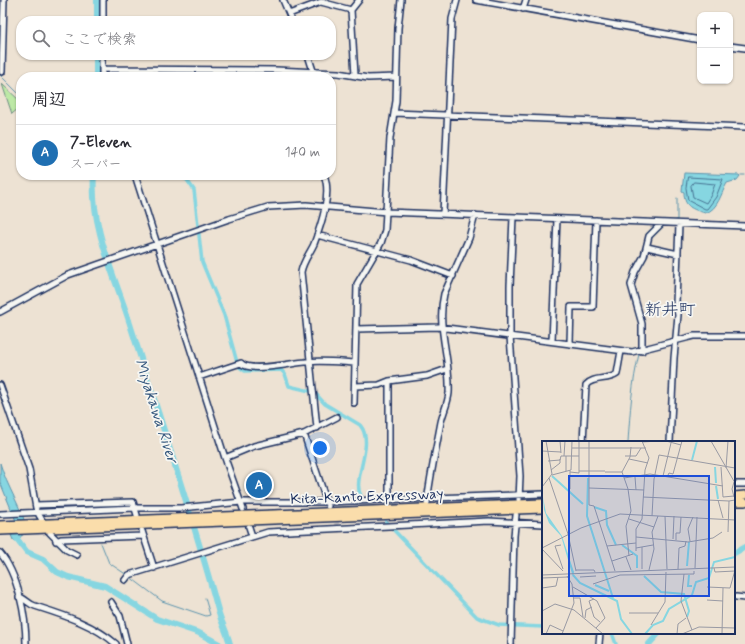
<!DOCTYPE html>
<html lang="ja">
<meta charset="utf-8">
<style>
body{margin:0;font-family:Mynerve,"Klee One",sans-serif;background:#f2f2f3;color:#2b2b33}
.controls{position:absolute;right:12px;top:12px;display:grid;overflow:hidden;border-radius:8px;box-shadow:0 1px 3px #0004}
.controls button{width:36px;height:36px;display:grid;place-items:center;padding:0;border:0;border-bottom:1px solid #e1e1e2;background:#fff;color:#2b2b33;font:20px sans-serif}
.you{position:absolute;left:320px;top:448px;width:14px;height:14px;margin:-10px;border:3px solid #fff;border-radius:50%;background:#1a73e8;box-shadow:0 0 0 6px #1a73e833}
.badge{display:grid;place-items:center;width:26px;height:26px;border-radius:50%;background:#1f6fb2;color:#fff;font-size:13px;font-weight:700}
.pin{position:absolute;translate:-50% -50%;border:2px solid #fff;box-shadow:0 1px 4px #0006}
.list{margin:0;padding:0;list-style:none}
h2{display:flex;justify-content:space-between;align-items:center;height:52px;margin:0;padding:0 16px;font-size:17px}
h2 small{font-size:13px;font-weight:400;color:#7c7c81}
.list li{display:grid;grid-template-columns:26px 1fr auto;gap:12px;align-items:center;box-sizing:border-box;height:56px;padding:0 16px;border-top:1px solid #e1e1e2}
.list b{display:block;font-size:15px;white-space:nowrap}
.list p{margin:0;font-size:13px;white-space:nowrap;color:#7c7c81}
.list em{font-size:13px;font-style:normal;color:#7c7c81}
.icon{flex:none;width:22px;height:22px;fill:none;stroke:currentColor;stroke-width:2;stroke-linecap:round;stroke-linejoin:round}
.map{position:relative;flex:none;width:745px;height:644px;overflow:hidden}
.search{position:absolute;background:#fff;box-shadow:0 1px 3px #0004;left:16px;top:16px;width:320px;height:44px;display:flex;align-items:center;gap:10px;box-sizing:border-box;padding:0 14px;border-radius:16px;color:#7c7c81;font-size:15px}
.panel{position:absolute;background:#fff;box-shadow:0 1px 3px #0004;left:16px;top:72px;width:320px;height:108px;border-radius:16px}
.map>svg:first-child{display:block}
.green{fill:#bde9a6;stroke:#6c8c82}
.water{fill:#86d6e1;stroke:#5b93ad}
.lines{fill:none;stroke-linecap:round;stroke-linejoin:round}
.shore{stroke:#467292;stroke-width:1}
.stream{stroke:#5b93ad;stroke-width:1}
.canal{stroke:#86d6e1;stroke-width:3.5}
.river{stroke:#86d6e1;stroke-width:6}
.minor-tunnel{stroke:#c3bebc;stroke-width:5;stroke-dasharray:5 2.5;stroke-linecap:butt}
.minor-casing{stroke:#1b2f5e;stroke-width:8}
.highway-casing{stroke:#1b2f5e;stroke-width:10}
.minor{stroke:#f6f6f2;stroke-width:5}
.highway{stroke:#faddab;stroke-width:7}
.labels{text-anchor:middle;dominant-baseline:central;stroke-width:3.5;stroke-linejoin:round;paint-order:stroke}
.street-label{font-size:15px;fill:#1b2f5e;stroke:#f6f6f2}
.water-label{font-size:16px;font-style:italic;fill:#36597f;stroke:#f6f6f2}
.quarter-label{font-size:17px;fill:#1b2f5e;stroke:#f6f6f2}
.inset-river{fill:none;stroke:#86d6e1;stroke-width:2}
.inset-road{fill:none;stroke:#999aa4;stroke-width:1}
.view{fill:#1d4ed8;fill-opacity:0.15;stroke:#1d4ed8;stroke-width:2}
.inset-edge{fill:none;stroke:#1b2f5e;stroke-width:2}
</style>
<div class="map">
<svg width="745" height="644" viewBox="0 0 745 644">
<rect width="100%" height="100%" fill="#ede2d3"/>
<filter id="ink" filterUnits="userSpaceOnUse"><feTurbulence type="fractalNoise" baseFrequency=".025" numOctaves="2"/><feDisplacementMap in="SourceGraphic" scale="8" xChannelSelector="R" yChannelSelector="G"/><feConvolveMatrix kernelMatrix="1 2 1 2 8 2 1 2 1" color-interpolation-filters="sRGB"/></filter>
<g filter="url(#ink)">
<!-- green -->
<path class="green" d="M 2,84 L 21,102 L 21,106 L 12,114 Z"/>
<!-- water -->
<path class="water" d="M 684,173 L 739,175 L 740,176 L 737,180 L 727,183 C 721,193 718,210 705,213 C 692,209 684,207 684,192 L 682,191 Z
M 0,463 C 7,487 22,508 28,532 L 21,536 L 18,541 L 13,540 L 11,535 L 16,521 L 0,482 Z"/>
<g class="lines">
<!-- shore -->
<path class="shore" d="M 688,177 L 723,179 L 716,197 L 707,209 L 705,209 L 688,200 L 686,188 Z
M 694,182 L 715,184 L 711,195 L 706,203 L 693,197 L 691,186 Z"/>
<!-- stream -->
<path class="stream" d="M 0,75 L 21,96
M 741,175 L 745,175
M 668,221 L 677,220 L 677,198
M 630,291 L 637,314
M 628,442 C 630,412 632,383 639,354
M 101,543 L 109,563 L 127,575
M 130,577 L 162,601 L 206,616 L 210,615 L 205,598
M 216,612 L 218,612"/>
<!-- canal -->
<path class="canal" d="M 178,175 L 187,180 L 194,190 L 202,262 L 224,315 L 238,366 L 245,371 L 281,370 L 285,374 L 289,386 L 314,392 L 325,404 L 360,425 C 376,444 351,479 361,496
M 386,522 L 477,617 L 499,625 L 543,627
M 612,633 L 616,644"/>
<!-- river -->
<path class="river" d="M 97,21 L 97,0
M 96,77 L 96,55
M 94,175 C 90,227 115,276 130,324 C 160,419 192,514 218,610 C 221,622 227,632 230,644
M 18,534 L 17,539 L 27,552 L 43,559 L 57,572 L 68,577 L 105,586 L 157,619 L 199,633 L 219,644
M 734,553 L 745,547
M 649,644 L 659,633"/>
<!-- minor-tunnel -->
<path class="minor-tunnel" d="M 333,516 L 337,525"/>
<!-- minor casing -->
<g class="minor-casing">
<path id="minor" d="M 283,0 L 292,21
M 476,0 L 700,40
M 523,9 L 526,0
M 289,14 L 321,2 L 351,10
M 103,21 L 103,0
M 730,46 L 745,48
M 308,55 L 315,77
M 102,69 L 276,70 L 338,73 L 368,78 L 396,77
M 2,72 L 4,0
M 355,75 L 351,10 L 359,0
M 102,77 L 102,55
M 394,113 L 745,127
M 135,175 L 225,458 L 243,509
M 443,214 L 452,19 L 457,0
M 513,217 L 510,286 L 510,336 L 520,476 L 519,500
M 317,235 L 411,260 L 453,276
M 647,247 L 678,254
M 0,312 L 68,275 L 229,219 L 268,207 L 306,205 L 387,212 L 745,226
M 356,329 L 439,327 L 632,352 L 694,336 L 745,336
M 552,341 L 557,219
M 570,343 L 571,307 L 593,307 L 596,220
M 642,351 L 642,324 L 631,285 L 635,272 L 644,256 L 649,236 L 662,223
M 199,377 L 241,363 C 249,373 292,363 305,362 C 321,360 338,362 355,363
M 0,385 L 29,469 L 36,508
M 355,386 L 379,385 L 389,381 L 427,376 L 447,369
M 354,403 L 357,284 L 381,243 L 385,230 L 390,138 L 396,101 L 398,28 L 401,0
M 317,428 L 301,272 C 303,261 310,253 314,244 C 321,225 332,194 324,175
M 304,434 L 328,506
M 583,442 L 586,385 C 593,376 608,381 617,374 L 621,351
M 670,442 L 674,358 L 678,315 L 676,303 L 679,224
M 225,458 L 254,446 L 304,434 L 337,417
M 734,484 L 745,484
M 389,499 L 389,381
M 427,503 C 430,476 436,449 441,422 C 443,413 448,403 449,393 C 451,359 436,327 444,294 L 469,238 L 475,215
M 36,505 L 133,502 L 137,515
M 0,514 L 135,508 L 181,508 L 241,502 L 326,502 L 543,494
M 39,515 L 42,520
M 249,527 L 252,536
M 142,531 L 154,568
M 50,533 L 67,550 L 77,555
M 56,541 L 61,539 L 143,536
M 0,553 C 18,574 26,616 26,644
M 125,580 L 129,575 L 268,532 L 489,521 L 543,524
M 19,597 C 25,598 28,604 35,606 C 63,615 93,624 116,644
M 736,597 L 745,598
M 111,602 L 120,616 L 127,644
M 511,644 L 514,536 L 516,515
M 599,644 L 600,633"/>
</g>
<!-- highway casing -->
<g class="highway-casing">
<path id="highway" d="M 734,496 L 745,495
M 734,502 L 745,502
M 0,525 L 543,503
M 0,531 L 543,509"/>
</g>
<!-- minor -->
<use href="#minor" class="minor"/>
<!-- highway -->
<use href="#highway" class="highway"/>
</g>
</g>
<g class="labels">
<!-- street labels -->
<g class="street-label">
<text transform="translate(367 497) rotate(-2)">Kita-Kanto Expressway</text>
</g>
<!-- water labels -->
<g class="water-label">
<text transform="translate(156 411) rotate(72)">Miyakawa River</text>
</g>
<!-- quarter labels -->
<g class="quarter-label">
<text x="670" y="310">新井町</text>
</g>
</g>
<!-- overview -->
<g transform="translate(542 441)">
<rect width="193" height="193" fill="#ede2d3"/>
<path d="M 1,56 L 4,72 L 20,95 L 32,131 L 31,136 L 19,95 L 7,82 L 2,69 Z" fill="#86d6e1"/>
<path class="inset-river" d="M 150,19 L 155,0M 173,26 L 174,42M 10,35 L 41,63M 46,37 L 45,75 L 71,157M 174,45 L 176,58M 52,66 L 64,70 L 65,84 L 74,104M 80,104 L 95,115 L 95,127M 145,125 L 147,101M 31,134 L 38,142 L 75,160 L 79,178 L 90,193M 147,134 L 146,145 L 150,145M 102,135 L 119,151 L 142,153 L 147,170 L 145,176M 53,144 L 67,150M 103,193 L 111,184 L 121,180 L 127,168 L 150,154 L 154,141 L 167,137 L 172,121 L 193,116"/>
<path class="inset-road" d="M 18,0 L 19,12M 47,0 L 47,64 L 52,65 L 73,130M 124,0 L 139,4M 169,0 L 193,42M 100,1 L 117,0M 30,7 L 104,7M 0,10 L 19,11M 22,15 L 23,0M 83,15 L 94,15 L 99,7M 87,18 L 106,22M 6,20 L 18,19 L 19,15 L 37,15M 179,26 L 181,56 L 192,55M 184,27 L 186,0M 9,29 L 18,22 L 18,18M 24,30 L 24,15M 37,30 L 63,30M 28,31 L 37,32 L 37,0M 63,31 L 80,31M 10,34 L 29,29 L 30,0M 121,35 L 129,2M 93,36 L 94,49M 125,36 L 127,32 L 131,33 L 140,0M 7,37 L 26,93 L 34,130M 82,37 L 108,33 L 181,45M 192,41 L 190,48 L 192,56M 0,46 L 10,33 L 4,0M 47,47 L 102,49M 28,48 L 28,30M 101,56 L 187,60 L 193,59M 176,59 L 181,77M 110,75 L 112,38 L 117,14 L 193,27M 123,75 L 125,128M 87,78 L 112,86M 186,91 L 187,60M 94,96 L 146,101 L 171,97 L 180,91M 131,98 L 132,75M 134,99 L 134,92 L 138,92 L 139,76M 148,100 L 146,88 L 151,76M 19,104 L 13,105 L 21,128M 65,105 L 94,102M 0,107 L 39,87 L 78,73 L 193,79M 94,107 L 111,104M 0,108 L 21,130M 94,110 L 94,88 L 100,78 L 103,29 L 107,17 L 100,0M 87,115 L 84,85 L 89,70 L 86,48 L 80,31 L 88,16 L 89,6M 84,116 L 89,129M 70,120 L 91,113M 153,127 L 155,76M 172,127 L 173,131 L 193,130M 100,128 L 100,106M 136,128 L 137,107 L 143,105 L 144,100M 34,129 L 52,129 L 53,131M 107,129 L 112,108 L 110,91 L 116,75M 142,133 L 139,160 L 150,189M 0,134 L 193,126M 38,136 L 54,135M 0,137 L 26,136M 51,143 L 78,134 L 152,133 L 152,130M 31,146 L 55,160 L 63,177 L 54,187M 165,146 L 188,147 L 193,129M 0,147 L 14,145 L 16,136M 32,157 L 38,157 L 41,176M 52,158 L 47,160 L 52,176 L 58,181M 165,159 L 181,160M 0,170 L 13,163 L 32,169 L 61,193M 87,172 L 116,172M 43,177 L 44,169 L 50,166M 109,184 L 123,161 L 124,131M 4,193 L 8,184 L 21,190M 20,193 L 32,162 L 30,143 L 25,135M 135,193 L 136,183 L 144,177M 140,193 L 157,186 L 193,187M 180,193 L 181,147"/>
<path class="view" d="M 27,35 L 167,35 L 167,155 L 27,155 Z"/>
<rect width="193" height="193" class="inset-edge"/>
</g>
</svg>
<div class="controls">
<button>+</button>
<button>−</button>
</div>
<div class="you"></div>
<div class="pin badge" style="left:259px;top:485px">A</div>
<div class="search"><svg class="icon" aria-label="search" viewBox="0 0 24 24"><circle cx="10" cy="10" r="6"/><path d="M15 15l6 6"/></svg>ここで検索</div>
<section class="panel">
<h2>周辺<small></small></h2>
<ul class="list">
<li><span class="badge">A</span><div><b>7-Eleven</b><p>スーパー</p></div><em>140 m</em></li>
</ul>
</section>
</div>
